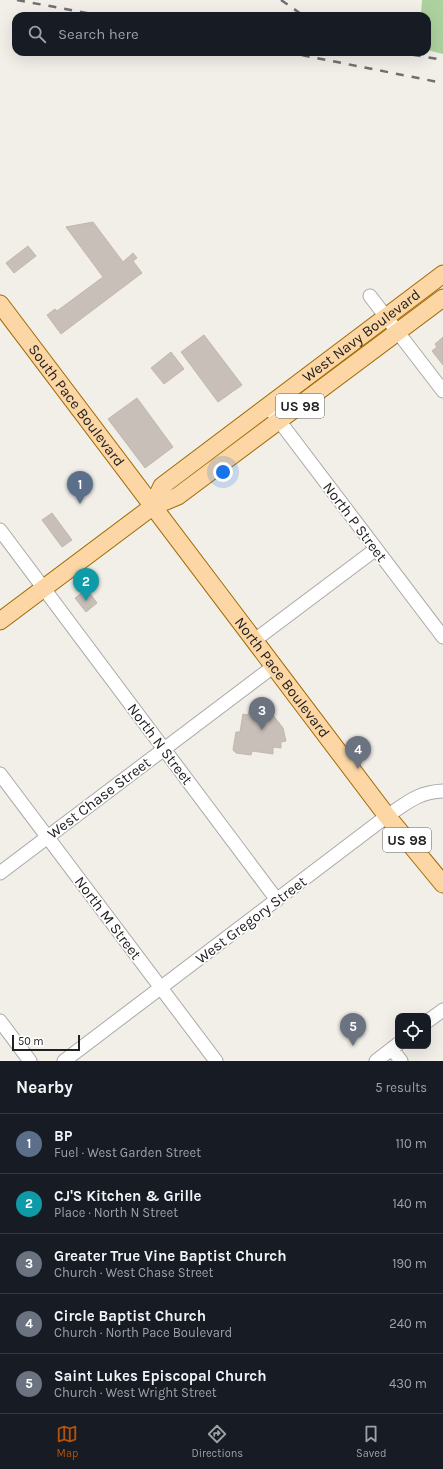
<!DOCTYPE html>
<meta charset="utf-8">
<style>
body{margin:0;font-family:Karla,sans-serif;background:#242831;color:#f1f3f6}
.controls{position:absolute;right:12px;bottom:12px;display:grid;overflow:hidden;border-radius:8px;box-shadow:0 4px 16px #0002}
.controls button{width:36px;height:36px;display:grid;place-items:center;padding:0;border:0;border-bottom:1px solid #363941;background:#171b24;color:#f1f3f6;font:20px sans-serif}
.scale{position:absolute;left:12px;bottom:10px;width:68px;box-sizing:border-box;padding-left:4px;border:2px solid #222;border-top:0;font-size:11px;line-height:14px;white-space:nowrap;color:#222;-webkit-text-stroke:3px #fff;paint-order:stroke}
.you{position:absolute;left:223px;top:472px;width:14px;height:14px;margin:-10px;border:3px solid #fff;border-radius:50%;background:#1a73e8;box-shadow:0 0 0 6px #1a73e833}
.badge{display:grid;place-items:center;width:26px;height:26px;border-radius:50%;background:#b45309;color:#fff;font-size:13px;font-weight:700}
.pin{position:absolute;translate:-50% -33px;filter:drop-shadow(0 1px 2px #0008)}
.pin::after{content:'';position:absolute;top:21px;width:14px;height:12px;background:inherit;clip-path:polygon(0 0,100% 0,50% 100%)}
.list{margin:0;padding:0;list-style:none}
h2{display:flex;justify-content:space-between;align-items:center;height:52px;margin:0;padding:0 16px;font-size:17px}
h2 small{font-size:13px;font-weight:400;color:#9ea1a6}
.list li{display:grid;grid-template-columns:26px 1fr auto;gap:12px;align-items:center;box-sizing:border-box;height:60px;padding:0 16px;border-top:1px solid #363941}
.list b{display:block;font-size:15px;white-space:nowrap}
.list p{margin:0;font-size:13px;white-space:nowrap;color:#9ea1a6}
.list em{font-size:13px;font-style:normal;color:#9ea1a6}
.icon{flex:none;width:22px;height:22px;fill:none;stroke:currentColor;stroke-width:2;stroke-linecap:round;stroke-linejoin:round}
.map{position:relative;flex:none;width:443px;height:1061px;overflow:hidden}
.search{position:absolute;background:#171b24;box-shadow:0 4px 16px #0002;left:12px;right:12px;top:12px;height:44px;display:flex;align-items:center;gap:10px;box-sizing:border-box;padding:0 14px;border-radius:12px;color:#9ea1a6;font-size:15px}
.sheet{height:352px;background:#171b24}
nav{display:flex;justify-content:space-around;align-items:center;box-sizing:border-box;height:56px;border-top:1px solid #363941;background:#171b24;font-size:11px;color:#9ea1a6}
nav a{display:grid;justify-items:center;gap:2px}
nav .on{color:#b45309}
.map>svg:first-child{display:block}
.forest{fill:#add19e}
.building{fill:#c7bfb8;stroke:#c4b6ab}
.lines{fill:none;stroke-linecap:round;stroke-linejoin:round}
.minor-casing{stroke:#a9a9a9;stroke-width:15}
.major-casing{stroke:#a06b00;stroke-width:19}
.minor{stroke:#fff;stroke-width:13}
.major{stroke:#fcd6a4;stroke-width:17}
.rail{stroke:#707070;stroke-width:2.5;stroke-dasharray:8 8;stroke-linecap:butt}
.labels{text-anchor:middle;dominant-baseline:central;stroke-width:3.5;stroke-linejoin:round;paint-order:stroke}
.shield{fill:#fff;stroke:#646464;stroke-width:1}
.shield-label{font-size:14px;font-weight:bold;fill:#222}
.street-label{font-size:15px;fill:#222;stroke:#fff}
</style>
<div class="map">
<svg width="443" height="1061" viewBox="0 0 443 1061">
<rect width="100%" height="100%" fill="#f2efe9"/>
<!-- forest -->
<path class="forest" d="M 422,0 L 443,0 L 443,54 L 427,50 L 427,16 L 421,16 Z"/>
<!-- building -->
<path class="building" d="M 93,222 L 123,262 L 133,253 L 137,258 L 133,261 L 142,273 L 61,334 L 47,315 L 55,309 L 57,311 L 103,277 L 66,227 Z
M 28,246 L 36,256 L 14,273 L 6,263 Z
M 204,335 L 242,385 L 218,402 L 181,352 Z
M 443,337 L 443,365 L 432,351 L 437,347 L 435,344 Z
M 171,352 L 184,369 L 164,384 L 151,368 Z
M 137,398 L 173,447 L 145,468 L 108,419 Z
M 52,513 L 72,540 L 62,547 L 42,520 Z
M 87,589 L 97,603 L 86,612 L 75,598 Z
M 259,704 L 269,710 L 283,728 L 286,741 L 281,742 L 281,748 L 273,747 L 273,754 L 252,751 L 251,755 L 236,753 L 233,750 L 236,732 L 240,732 L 243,714 L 248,715 L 250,708 L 255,710 Z"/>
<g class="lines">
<!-- minor casing -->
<g class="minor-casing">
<path id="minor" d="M 370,296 L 443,391
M 274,414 L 443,637
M 0,530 L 277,900
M 255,640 L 376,549
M 0,774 L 216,1061
M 0,873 L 274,666
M 0,1021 L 30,1061
M 428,1021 L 443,1010
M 392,1049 L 401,1061
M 64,1061 L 387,816 C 407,803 418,792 443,791
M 376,1061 L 398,1044"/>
</g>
<!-- major casing -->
<g class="major-casing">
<g id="major">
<path id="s1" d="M 0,304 L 387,816 L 443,884"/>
<path id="s2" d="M 152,507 L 162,486 L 443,274"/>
<path d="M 0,621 L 152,507 L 178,496 L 443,298"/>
</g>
</g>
<!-- minor -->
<use href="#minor" class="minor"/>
<!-- major -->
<use href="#major" class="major"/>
<!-- rail -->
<path class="rail" d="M 17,0 L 103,16
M 281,0 L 304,16
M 286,52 L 443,83
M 397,52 L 443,60"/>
</g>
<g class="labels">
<!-- shield labels -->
<g class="shield">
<rect x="276" y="394" width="48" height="24" rx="3"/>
<rect x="383" y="828" width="48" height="24" rx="3"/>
</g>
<g class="shield-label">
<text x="300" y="406">US 98</text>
<text x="407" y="840">US 98</text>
</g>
<!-- street labels -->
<g class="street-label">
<text stroke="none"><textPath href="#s2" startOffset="273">West Navy Boulevard</textPath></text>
<text stroke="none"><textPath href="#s1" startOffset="127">South Pace Boulevard</textPath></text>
<text transform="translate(355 522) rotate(53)">North P Street</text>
<text stroke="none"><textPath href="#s1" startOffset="468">North Pace Boulevard</textPath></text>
<text transform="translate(160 744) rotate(53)">North N Street</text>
<text transform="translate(99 798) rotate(-37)">West Chase Street</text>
<text transform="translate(108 918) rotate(53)">North M Street</text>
<text transform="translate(251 920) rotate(-37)">West Gregory Street</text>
</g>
</g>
</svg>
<div class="controls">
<button><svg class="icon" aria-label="locate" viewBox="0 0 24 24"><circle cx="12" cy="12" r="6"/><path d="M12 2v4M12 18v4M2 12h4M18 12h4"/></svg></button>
</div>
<div class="scale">50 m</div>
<div class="you"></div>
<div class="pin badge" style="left:80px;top:504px;background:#5c6f8a">1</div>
<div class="pin badge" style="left:86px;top:601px;background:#0f9aa8">2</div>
<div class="pin badge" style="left:262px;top:730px;background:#6b7280">3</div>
<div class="pin badge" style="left:358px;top:769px;background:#6b7280">4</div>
<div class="pin badge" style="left:353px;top:1046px;background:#6b7280">5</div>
<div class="search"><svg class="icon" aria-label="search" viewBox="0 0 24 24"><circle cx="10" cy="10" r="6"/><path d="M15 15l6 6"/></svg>Search here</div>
</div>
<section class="sheet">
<h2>Nearby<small>5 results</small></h2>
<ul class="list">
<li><span class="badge" style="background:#5c6f8a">1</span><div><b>BP</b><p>Fuel · West Garden Street</p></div><em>110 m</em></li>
<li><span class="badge" style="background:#0f9aa8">2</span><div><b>CJ'S Kitchen &amp; Grille</b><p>Place · North N Street</p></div><em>140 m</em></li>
<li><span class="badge" style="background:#6b7280">3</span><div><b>Greater True Vine Baptist Church</b><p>Church · West Chase Street</p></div><em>190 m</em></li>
<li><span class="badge" style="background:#6b7280">4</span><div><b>Circle Baptist Church</b><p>Church · North Pace Boulevard</p></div><em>240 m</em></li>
<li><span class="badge" style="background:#6b7280">5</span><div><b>Saint Lukes Episcopal Church</b><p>Church · West Wright Street</p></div><em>430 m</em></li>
</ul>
</section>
<nav>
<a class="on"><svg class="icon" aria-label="map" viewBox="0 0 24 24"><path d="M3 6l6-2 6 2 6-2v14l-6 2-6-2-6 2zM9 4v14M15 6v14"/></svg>Map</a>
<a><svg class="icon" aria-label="directions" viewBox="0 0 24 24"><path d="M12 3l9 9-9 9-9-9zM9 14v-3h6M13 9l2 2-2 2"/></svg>Directions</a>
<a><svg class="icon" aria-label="saved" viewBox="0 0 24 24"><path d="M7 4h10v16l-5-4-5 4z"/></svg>Saved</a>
</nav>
